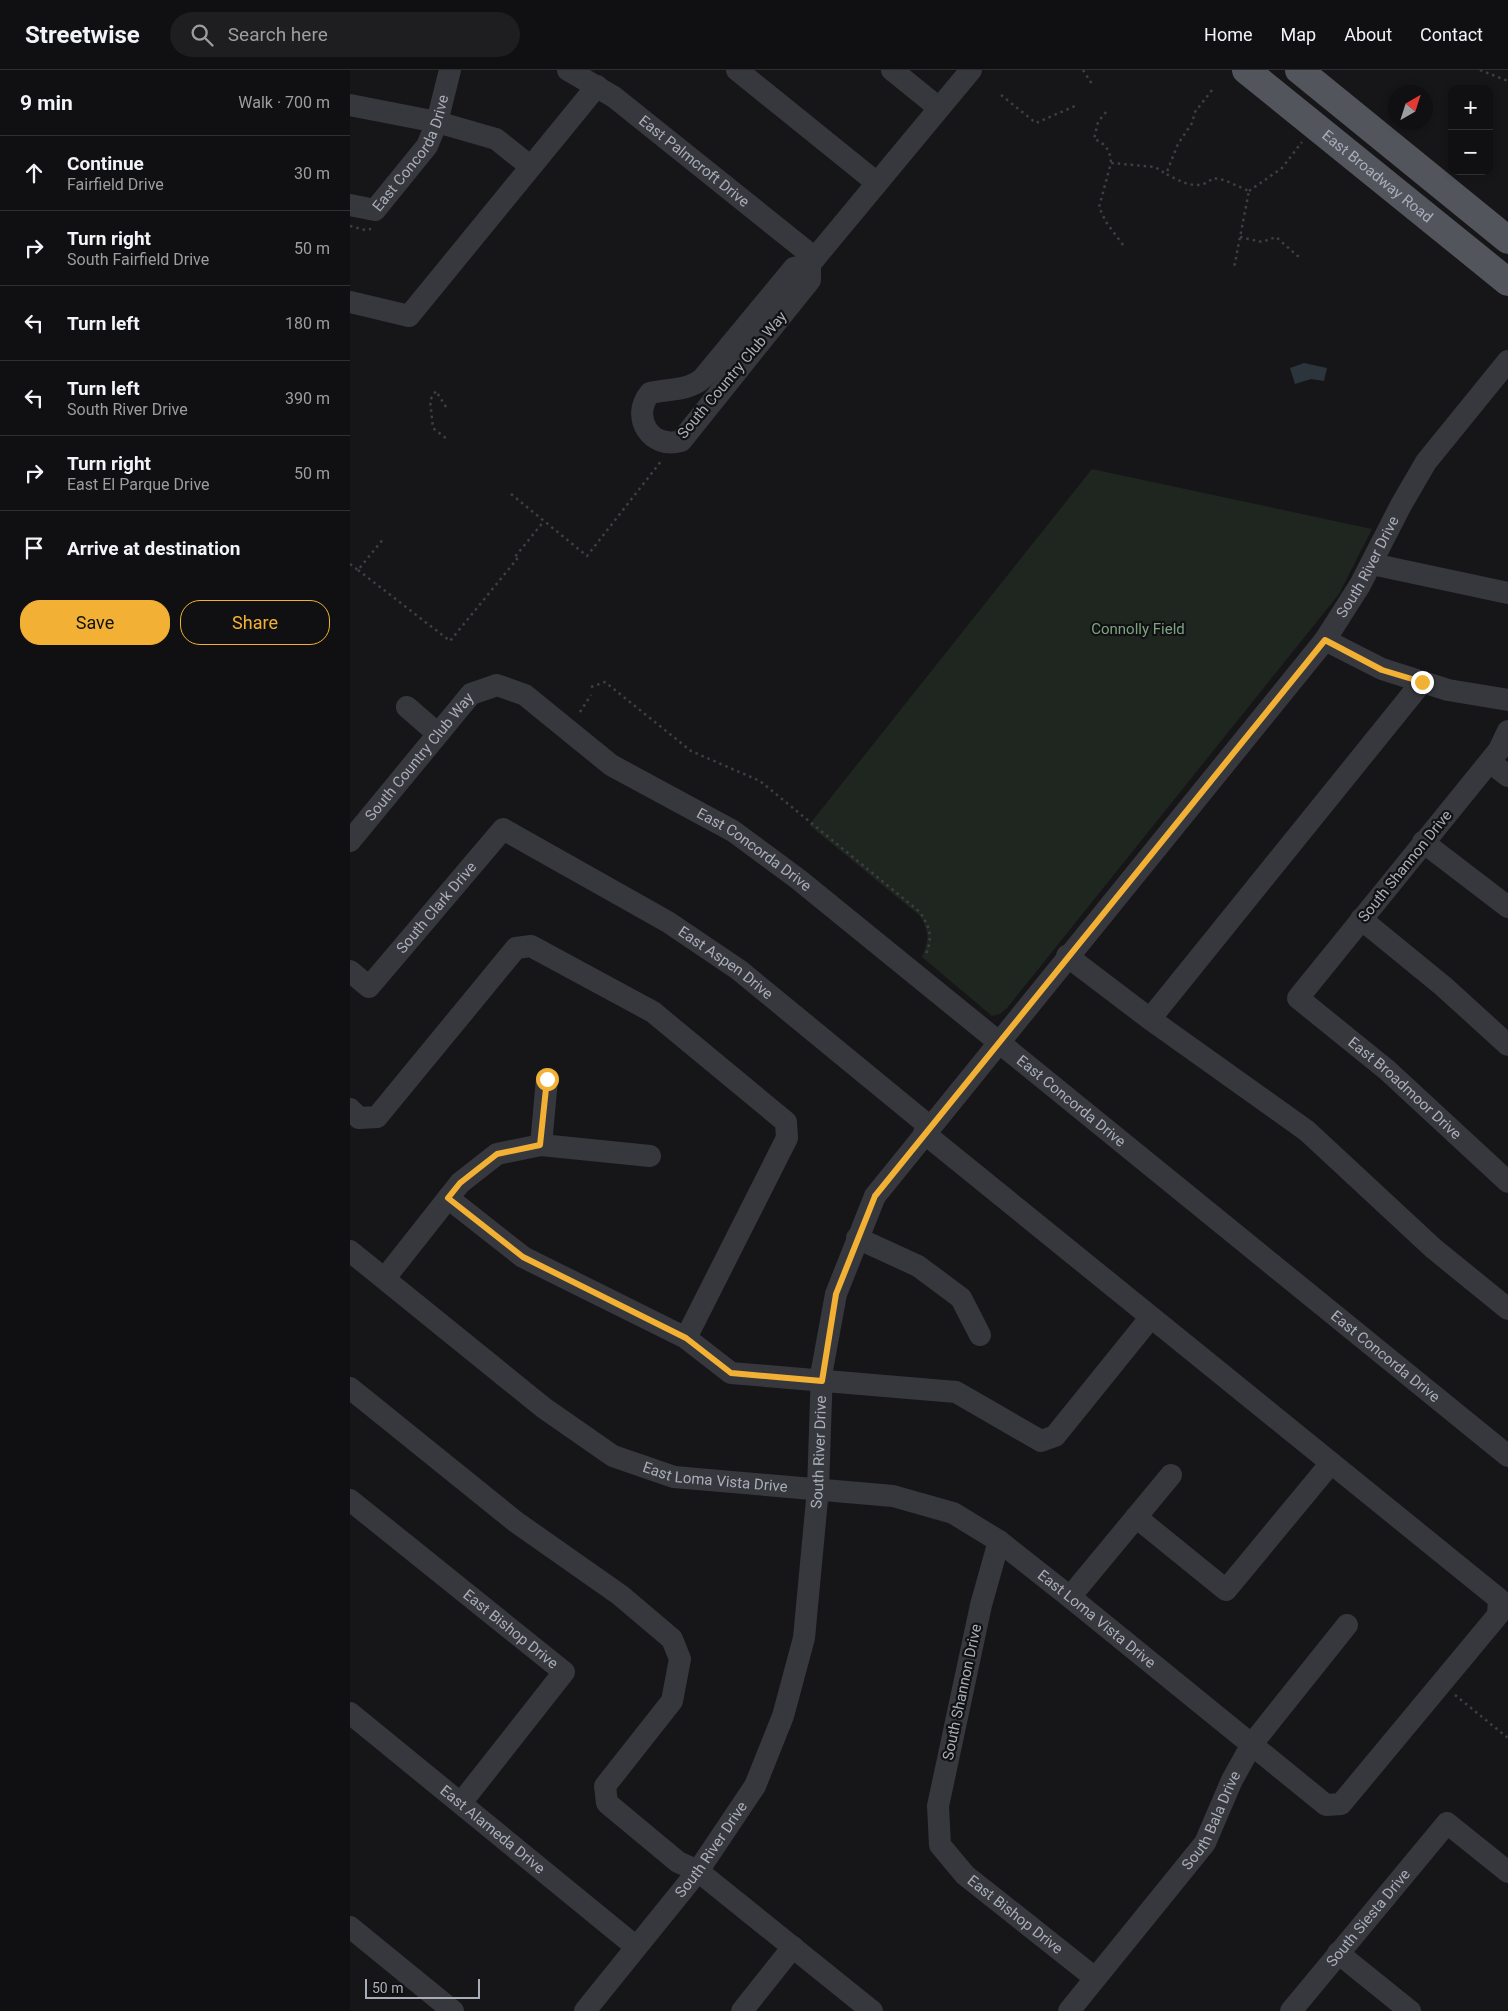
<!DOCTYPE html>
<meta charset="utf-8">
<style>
body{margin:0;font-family:Roboto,sans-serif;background:#1e1e20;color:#f1f3f6}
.controls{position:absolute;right:15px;top:15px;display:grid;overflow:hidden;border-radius:10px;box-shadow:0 2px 8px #0003}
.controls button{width:45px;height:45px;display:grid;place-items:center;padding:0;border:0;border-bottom:1px solid #303032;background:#101012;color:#f1f3f6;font:25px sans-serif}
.compass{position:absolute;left:1038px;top:15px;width:45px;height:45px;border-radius:50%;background:#101012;box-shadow:0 2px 8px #0003;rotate:39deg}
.scale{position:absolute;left:15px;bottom:12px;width:115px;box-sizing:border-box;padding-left:5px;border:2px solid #a8adb8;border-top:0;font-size:14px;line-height:18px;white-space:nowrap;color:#a8adb8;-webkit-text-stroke:4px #111113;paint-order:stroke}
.stop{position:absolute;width:15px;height:15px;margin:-11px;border:4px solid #f2b134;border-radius:50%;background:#fff}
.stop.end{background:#f2b134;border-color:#fff;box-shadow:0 1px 5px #0008}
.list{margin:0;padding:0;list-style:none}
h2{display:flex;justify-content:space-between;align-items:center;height:65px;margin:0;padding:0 20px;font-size:21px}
h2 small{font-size:16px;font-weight:400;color:#9c9d9f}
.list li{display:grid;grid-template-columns:32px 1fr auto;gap:15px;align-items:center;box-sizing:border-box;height:75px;padding:0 20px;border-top:1px solid #303032}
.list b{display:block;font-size:19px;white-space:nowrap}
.list p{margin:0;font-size:16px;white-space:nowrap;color:#9c9d9f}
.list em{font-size:16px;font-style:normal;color:#9c9d9f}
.actions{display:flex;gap:10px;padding:15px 20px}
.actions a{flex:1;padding:11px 0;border:1px solid #f2b134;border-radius:20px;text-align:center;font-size:18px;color:#f2b134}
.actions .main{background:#f2b134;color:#111}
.icon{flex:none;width:28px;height:28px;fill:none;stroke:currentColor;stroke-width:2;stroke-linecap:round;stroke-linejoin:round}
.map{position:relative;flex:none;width:1158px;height:1941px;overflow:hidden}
header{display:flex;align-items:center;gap:30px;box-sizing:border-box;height:70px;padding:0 25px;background:#101012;border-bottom:1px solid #303032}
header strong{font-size:24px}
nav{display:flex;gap:28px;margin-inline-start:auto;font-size:18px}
.search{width:350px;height:45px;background:#1e1e20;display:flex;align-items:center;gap:12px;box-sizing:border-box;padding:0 18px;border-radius:28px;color:#9c9d9f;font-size:19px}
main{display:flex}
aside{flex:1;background:#101012}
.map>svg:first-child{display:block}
.green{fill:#1e261f}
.water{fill:#2c353c}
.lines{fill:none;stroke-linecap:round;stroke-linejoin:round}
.path{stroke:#3d3f44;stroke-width:2.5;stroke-dasharray:2.5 4;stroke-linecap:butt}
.minor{stroke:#37383d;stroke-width:22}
.major{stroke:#53555c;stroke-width:28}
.route{stroke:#f2b134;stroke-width:6}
.labels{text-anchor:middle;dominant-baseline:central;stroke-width:4.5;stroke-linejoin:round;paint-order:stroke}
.street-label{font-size:15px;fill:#a8adb8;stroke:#111113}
.park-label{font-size:15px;fill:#7fa381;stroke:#111113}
</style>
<header>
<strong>Streetwise</strong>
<div class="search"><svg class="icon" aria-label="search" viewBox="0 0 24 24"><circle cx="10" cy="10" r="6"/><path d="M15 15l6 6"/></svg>Search here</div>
<nav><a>Home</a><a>Map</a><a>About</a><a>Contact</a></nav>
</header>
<main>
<aside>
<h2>9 min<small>Walk · 700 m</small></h2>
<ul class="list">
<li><svg class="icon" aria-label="ahead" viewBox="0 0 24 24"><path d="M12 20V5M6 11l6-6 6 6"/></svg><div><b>Continue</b><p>Fairfield Drive</p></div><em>30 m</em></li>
<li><svg class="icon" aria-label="right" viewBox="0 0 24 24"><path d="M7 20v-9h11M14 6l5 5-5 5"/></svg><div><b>Turn right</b><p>South Fairfield Drive</p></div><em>50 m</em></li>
<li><svg class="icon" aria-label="left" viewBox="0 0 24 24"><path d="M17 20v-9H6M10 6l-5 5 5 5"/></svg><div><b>Turn left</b></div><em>180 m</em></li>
<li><svg class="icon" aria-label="left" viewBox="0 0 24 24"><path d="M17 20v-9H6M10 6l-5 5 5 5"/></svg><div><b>Turn left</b><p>South River Drive</p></div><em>390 m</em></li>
<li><svg class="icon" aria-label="right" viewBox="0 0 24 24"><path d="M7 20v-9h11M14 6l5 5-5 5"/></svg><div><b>Turn right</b><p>East El Parque Drive</p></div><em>50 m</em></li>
<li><svg class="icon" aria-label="arrive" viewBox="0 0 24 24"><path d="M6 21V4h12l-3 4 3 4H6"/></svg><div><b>Arrive at destination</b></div></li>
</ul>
<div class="actions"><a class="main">Save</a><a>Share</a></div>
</aside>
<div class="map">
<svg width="1158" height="1941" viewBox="0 0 1158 1941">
<rect width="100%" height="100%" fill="#161618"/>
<!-- green -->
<path class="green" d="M 742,399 L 1022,459 L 989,524 L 657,938 L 650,944 L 642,946 L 572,887 C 579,869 580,864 570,846 L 459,755 Z"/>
<!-- water -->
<path class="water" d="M 954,293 L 977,298 L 974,311 L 961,309 L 945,314 L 940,298 Z"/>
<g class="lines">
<!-- path -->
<path class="path" d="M 733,0 L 742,14
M 1130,0 L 1158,11
M 862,20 L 845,42 L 842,53 L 828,74 L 816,104 C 832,112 848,122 863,108 L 874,110 L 899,121 L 884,198
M 651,25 L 686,53 L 725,36
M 756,42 L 748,52 L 744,69 C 756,74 760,80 761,93
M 899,121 L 932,98 L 952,72
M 0,156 L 15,160 L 21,159
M 890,167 L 912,172 L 926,167 L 950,188
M 773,175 L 756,152 L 749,137 L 761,93 L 805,97 L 816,104
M 96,337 L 86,321 L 80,330 L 83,358 L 97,369
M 161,424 L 237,486 L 312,390
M 0,494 L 8,500 L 34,468
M 8,500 L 100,571 L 167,489 L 164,488 L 194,451
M 241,617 L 255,612 L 341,681 L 410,711 L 570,842 C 580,858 583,866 576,884
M 230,642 L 241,625
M 1105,1625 L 1158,1668"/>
<!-- minor -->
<g class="minor">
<path id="s1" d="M 218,0 L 264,27 L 465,188"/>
<path d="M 387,0 L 527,113"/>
<path d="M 542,0 L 589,38"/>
<path d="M 0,35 L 87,52 L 146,69 L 180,96"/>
<path id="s2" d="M 0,135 L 25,140 L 77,76 L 87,52 L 100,0"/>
<path d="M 460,194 L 460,210 L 331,371 C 301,380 280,347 300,323 C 317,319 339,321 353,308 L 444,198 L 460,194 L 621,0"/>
<path d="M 0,232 L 59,246 L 247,16"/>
<path d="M 1022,494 L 1158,523"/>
<path d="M 975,570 L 1032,599 L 1098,620 L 1158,630"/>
<path d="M 57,637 L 88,664"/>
<path id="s3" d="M 1158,661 L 1149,680 L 948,928 L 1037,1000 L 1158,1112"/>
<path d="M 1140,692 L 1158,706"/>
<path id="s4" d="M 0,771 L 121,624 L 147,615 L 175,625 L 261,695 L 383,761 L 448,809 L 1158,1386"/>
<path d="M 1073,772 L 1158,837"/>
<path d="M 1011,849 L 1093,916 L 1158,975"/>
<path d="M 717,886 L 800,949 L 957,1061 L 1083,1178 L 1158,1239"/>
<path id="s5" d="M 0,901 L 19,917 L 153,759 L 318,852 L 389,900 L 579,1056"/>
<path d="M 800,949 L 1072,612"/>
<path d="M 0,1039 L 9,1048 L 27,1047 L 166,878 L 181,876 L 303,942 L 436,1052 L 437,1068 L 336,1268"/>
<path d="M 191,1075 L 197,1009"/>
<path d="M 98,1128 L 173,1187 L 336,1268 L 381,1303 L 606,1322 L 691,1371 L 705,1366 L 801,1247"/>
<path d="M 507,1168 L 568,1196 L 611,1228 L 630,1265"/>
<path id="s6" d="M 0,1181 L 194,1338 L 263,1386 L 324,1407 L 543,1426 L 603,1443 L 649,1471 L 720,1527 L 976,1735 L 991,1734 L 1148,1545 L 1149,1529 L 574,1063"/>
<path d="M 35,1208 L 110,1113 L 147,1084 L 191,1075 L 300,1086"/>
<path d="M 0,1318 L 166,1452 L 270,1525 L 322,1569 L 330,1589 L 322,1631 L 255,1716 L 257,1733 L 328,1792 L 348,1801 L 522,1941"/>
<path id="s7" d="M 0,1430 L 214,1602 L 111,1733"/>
<path d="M 786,1447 L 876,1520 L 981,1393"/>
<path id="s8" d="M 649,1471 L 631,1535 L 588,1736 L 590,1775 L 615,1805 L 745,1908"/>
<path d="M 720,1527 L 821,1405"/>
<path id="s9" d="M 0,1643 L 285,1876"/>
<path d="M 0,1857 L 103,1941"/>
<path d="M 988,1883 L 1060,1941"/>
<path id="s10" d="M 235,1941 L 348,1801 L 405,1716 L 433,1646 L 454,1568 L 468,1419 L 472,1300 L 486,1224 L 525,1126 L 975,570 L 1010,515 L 1051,435 L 1076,392 L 1158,291"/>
<path d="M 392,1941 L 443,1877"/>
<path id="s11" d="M 719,1941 L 855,1773 L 882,1710 L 902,1674 L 997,1555"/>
<path id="s12" d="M 941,1941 L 1097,1753 L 1158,1802"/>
</g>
<!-- major -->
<g class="major">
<path id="s13" d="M 896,0 L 1158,212"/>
<path d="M 949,0 L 1158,170"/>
</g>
</g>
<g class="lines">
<!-- route -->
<path class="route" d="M 197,1009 L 190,1075 L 147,1084 L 110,1113 L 98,1128 L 173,1187 L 336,1268 L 381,1303 L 472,1311 L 486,1224 L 525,1126 L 975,570 L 1032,600 L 1072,612"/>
</g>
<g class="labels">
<!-- street labels -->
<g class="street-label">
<text stroke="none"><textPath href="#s2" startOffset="94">East Concorda Drive</textPath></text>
<text stroke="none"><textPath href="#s1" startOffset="156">East Palmcroft Drive</textPath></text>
<text stroke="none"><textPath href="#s13" startOffset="169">East Broadway Road</textPath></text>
<text transform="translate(382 305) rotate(-50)">South Country Club Way</text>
<text stroke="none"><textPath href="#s10" startOffset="1690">South River Drive</textPath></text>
<text stroke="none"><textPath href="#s4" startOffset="109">South Country Club Way</textPath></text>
<text stroke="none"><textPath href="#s4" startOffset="525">East Concorda Drive</textPath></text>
<text transform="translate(1055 796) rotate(-51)">South Shannon Drive</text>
<text stroke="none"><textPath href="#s5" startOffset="129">South Clark Drive</textPath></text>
<text stroke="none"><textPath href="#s5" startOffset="492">East Aspen Drive</textPath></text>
<text stroke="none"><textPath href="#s3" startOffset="480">East Broadmoor Drive</textPath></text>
<text stroke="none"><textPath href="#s4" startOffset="930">East Concorda Drive</textPath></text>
<text stroke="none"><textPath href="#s4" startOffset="1335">East Concorda Drive</textPath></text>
<text stroke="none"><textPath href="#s10" startOffset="625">South River Drive</textPath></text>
<text stroke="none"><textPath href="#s6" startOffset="439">East Loma Vista Drive</textPath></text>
<text stroke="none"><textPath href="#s6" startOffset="859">East Loma Vista Drive</textPath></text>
<text stroke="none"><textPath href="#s7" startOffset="206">East Bishop Drive</textPath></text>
<text transform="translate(612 1622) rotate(-78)">South Shannon Drive</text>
<text stroke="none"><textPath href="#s11" startOffset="239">South Bala Drive</textPath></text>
<text stroke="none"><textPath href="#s9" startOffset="184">East Alameda Drive</textPath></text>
<text stroke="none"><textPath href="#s10" startOffset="205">South River Drive</textPath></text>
<text stroke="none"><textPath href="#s8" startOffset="414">East Bishop Drive</textPath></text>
<text stroke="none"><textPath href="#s12" startOffset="121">South Siesta Drive</textPath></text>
</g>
<!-- park labels -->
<g class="park-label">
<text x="788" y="559">Connolly Field</text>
</g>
</g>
</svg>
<div class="controls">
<button>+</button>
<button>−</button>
</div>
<svg class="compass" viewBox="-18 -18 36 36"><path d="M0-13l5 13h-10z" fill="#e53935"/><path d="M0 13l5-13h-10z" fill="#9c9d9f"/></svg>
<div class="scale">50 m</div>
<div class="stop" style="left:197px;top:1009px"></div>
<div class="stop end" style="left:1072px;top:612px"></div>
</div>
</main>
